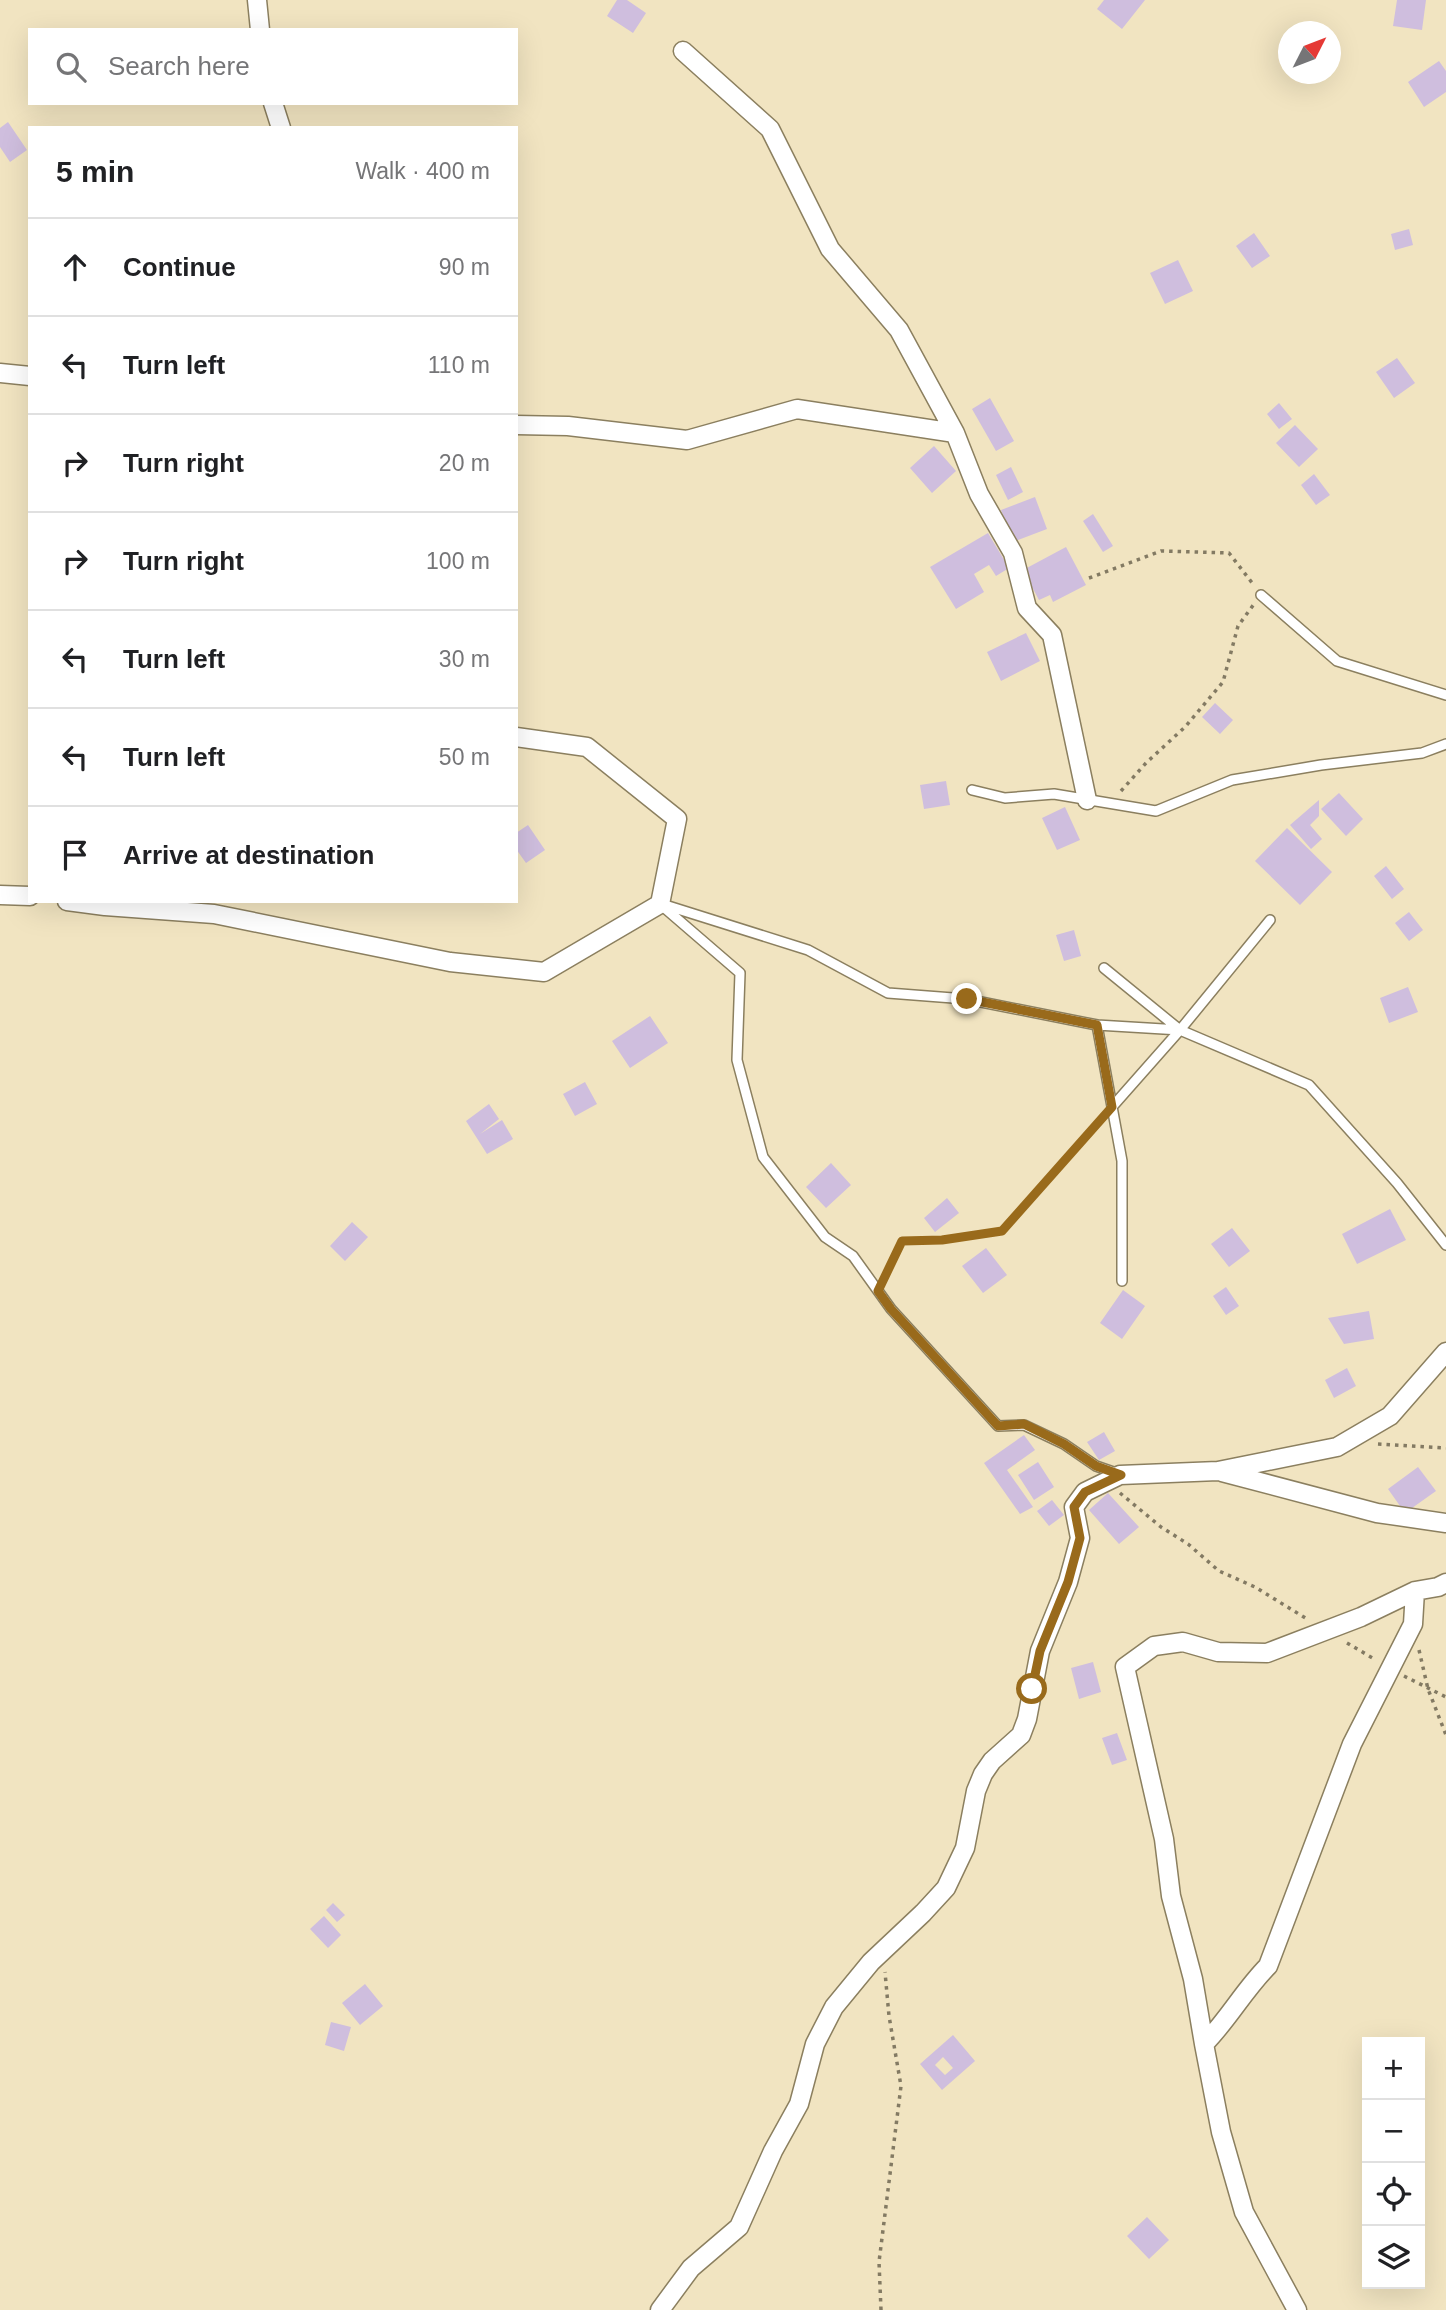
<!DOCTYPE html>
<meta charset="utf-8">
<style>
body{margin:0;font-family:Arial,sans-serif;background:#f6f6f6;color:#202124}
.controls{position:absolute;right:21px;bottom:21px;display:grid;overflow:hidden;border-radius:0px;box-shadow:0 7px 28px #0002}
.controls button{width:63px;height:63px;display:grid;place-items:center;padding:0;border:0;border-bottom:2px solid #e0e0e0;background:#fff;color:#202124;font:35px sans-serif}
.compass{position:absolute;left:1278px;top:21px;width:63px;height:63px;border-radius:50%;background:#fff;box-shadow:0 7px 28px #0002;rotate:48deg}
.stop{position:absolute;width:21px;height:21px;margin:-16px;border:5px solid #996a1b;border-radius:50%;background:#fff}
.stop.end{background:#996a1b;border-color:#fff;box-shadow:0 2px 7px #0008}
.list{margin:0;padding:0;list-style:none}
h2{display:flex;justify-content:space-between;align-items:center;height:91px;margin:0;padding:0 28px;font-size:30px}
h2 small{font-size:23px;font-weight:400;color:#757577}
.list li{display:grid;grid-template-columns:46px 1fr auto;gap:21px;align-items:center;box-sizing:border-box;height:98px;padding:0 28px;border-top:2px solid #e0e0e0}
.list b{display:block;font-size:26px;white-space:nowrap}
.list em{font-size:23px;font-style:normal;color:#757577}
.icon{flex:none;width:38px;height:38px;fill:none;stroke:currentColor;stroke-width:2;stroke-linecap:round;stroke-linejoin:round}
.map{position:relative;flex:none;width:1446px;height:2310px;overflow:hidden}
.search{position:absolute;background:#fff;box-shadow:0 7px 28px #0002;left:28px;top:28px;width:490px;height:77px;display:flex;align-items:center;gap:18px;box-sizing:border-box;padding:0 24px;border-radius:0px;color:#757577;font-size:26px}
.panel{position:absolute;background:#fff;box-shadow:0 7px 28px #0002;left:28px;top:126px;width:490px;height:777px;border-radius:0px}
.map>svg:first-child{display:block}
.building{fill:#cfbede;fill-rule:evenodd}
.lines{fill:none;stroke-linecap:round;stroke-linejoin:round}
.service-casing{stroke:#8b7f5f;stroke-width:12}
.minor-casing{stroke:#8b7f5f;stroke-width:21}
.path{stroke:#837a63;stroke-width:3.5;stroke-dasharray:3.5 5;stroke-linecap:butt}
.service{stroke:#fff;stroke-width:9}
.minor{stroke:#fff;stroke-width:18}
.route{stroke:#996a1b;stroke-width:9}
</style>
<div class="map">
<svg width="1446" height="2310" viewBox="0 0 1446 2310">
<rect width="100%" height="100%" fill="#f1e4c1"/>
<!-- building -->
<path class="building" d="M 617,0 L 627,0 L 646,13 L 633,33 L 607,16 Z
M 1104,0 L 1145,0 L 1122,29 L 1097,9 Z
M 1397,0 L 1426,0 L 1422,30 L 1393,26 Z
M 1439,61 L 1446,71 L 1446,92 L 1424,107 L 1408,82 Z
M 8,122 L 27,150 L 10,162 L 0,147 L 0,128 Z
M 1409,229 L 1413,245 L 1395,250 L 1391,234 Z
M 1254,233 L 1270,256 L 1252,268 L 1236,246 Z
M 1178,260 L 1193,291 L 1165,304 L 1150,273 Z
M 1397,358 L 1415,383 L 1394,398 L 1376,372 Z
M 990,398 L 1014,441 L 996,451 L 972,409 Z
M 1279,403 L 1292,419 L 1279,429 L 1267,414 Z
M 1295,425 L 1318,449 L 1299,467 L 1276,443 Z
M 934,446 L 956,471 L 932,493 L 910,468 Z
M 1011,467 L 1023,492 L 1008,500 L 996,475 Z
M 1314,474 L 1330,495 L 1316,505 L 1301,485 Z
M 1035,497 L 1047,529 L 1013,542 L 1001,510 Z
M 1093,514 L 1113,546 L 1103,552 L 1083,521 Z
M 988,533 L 1009,568 L 996,576 L 989,565 L 974,574 L 984,592 L 956,609 L 930,567 Z
M 1066,547 L 1086,585 L 1053,602 L 1050,595 L 1039,600 L 1023,570 Z
M 1026,633 L 1040,661 L 1001,681 L 987,652 Z
M 1215,703 L 1233,720 L 1220,734 L 1202,717 Z
M 946,781 L 950,805 L 924,809 L 920,785 Z
M 1339,793 L 1363,819 L 1346,836 L 1321,809 Z
M 1319,800 L 1319,816 L 1310,825 L 1322,839 L 1311,849 L 1290,825 Z
M 1065,807 L 1080,840 L 1057,850 L 1042,818 Z
M 528,825 L 545,850 L 526,863 L 516,849 L 516,833 Z
M 1287,828 L 1332,872 L 1300,905 L 1255,861 Z
M 1386,866 L 1404,889 L 1392,899 L 1374,876 Z
M 1409,912 L 1423,930 L 1409,941 L 1395,923 Z
M 1074,930 L 1081,956 L 1064,961 L 1056,935 Z
M 1408,987 L 1418,1012 L 1389,1023 L 1380,998 Z
M 650,1016 L 668,1043 L 630,1068 L 612,1041 Z
M 585,1082 L 597,1104 L 575,1116 L 563,1094 Z
M 489,1104 L 499,1119 L 480,1134 L 502,1120 L 513,1139 L 487,1154 L 466,1121 Z
M 831,1163 L 851,1185 L 826,1208 L 806,1187 Z
M 947,1198 L 959,1213 L 935,1232 L 924,1218 Z
M 1390,1209 L 1406,1240 L 1357,1264 L 1342,1234 Z
M 352,1222 L 368,1237 L 345,1261 L 330,1246 Z
M 1232,1228 L 1250,1251 L 1229,1267 L 1211,1244 Z
M 986,1248 L 1007,1275 L 983,1293 L 962,1266 Z
M 1226,1287 L 1239,1306 L 1226,1315 L 1213,1296 Z
M 1123,1290 L 1145,1306 L 1122,1339 L 1100,1323 Z
M 1369,1311 L 1374,1339 L 1344,1344 L 1328,1318 Z
M 1347,1368 L 1356,1386 L 1334,1398 L 1325,1380 Z
M 1104,1432 L 1115,1451 L 1099,1460 L 1087,1442 Z
M 1024,1435 L 1035,1450 L 1007,1470 L 1033,1507 L 1020,1514 L 984,1463 Z
M 1038,1462 L 1054,1487 L 1034,1500 L 1018,1475 Z
M 1418,1467 L 1436,1491 L 1405,1513 L 1388,1489 Z
M 1108,1493 L 1139,1527 L 1119,1544 L 1089,1510 Z
M 1052,1500 L 1064,1515 L 1049,1526 L 1037,1511 Z
M 1093,1662 L 1101,1692 L 1079,1699 L 1071,1668 Z
M 1117,1733 L 1127,1760 L 1112,1765 L 1102,1738 Z
M 333,1903 L 345,1915 L 337,1922 L 326,1910 Z
M 324,1916 L 341,1935 L 328,1948 L 310,1929 Z
M 365,1984 L 383,2006 L 360,2025 L 342,2003 Z
M 331,2022 L 351,2027 L 344,2051 L 325,2045 Z
M 953,2035 L 975,2061 L 942,2090 L 920,2064 ZM 943,2057 L 953,2068 L 945,2075 L 935,2065 Z
M 1147,2217 L 1169,2240 L 1149,2259 L 1127,2236 Z"/>
<g class="lines">
<!-- service casing -->
<g class="service-casing">
<path id="service" d="M 1261,595 L 1337,661 L 1446,695
M 972,790 L 1005,798 L 1054,794 L 1156,811 L 1232,780 L 1321,765 L 1422,753 L 1446,744
M 660,904 L 740,973 L 737,1060 L 763,1157 L 825,1237 L 853,1256 L 891,1309 L 998,1426 L 1024,1425 L 1064,1444 L 1096,1466 L 1119,1474
M 665,905 L 808,950 L 888,993 L 966,999 L 1097,1025 L 1122,1161 L 1122,1281
M 1097,1025 L 1180,1030 L 1104,968
M 1180,1030 L 1270,920
M 1112,1107 L 1180,1030 L 1309,1085 L 1397,1183 L 1446,1245"/>
</g>
<!-- minor casing -->
<g class="minor-casing">
<path id="minor" d="M 257,0 L 260,30
M 273,103 L 281,128
M 0,373 L 30,376
M 516,425 L 568,426 L 687,440 L 797,409 L 955,433 L 899,330 L 830,249 L 770,129 L 683,51
M 955,433 L 979,494 L 1013,553 L 1027,608 L 1052,635 L 1087,800
M 0,895 L 30,896
M 67,901 L 105,906 L 214,914 L 450,962 L 544,972 L 660,904 L 677,819 L 587,747 L 516,737
M 1222,1472 L 1377,1513 L 1446,1523
M 1204,2044 L 1193,1979 L 1171,1896 L 1164,1839 L 1125,1667 L 1154,1646 L 1183,1642 L 1218,1652 L 1267,1653 L 1361,1617 L 1415,1591 L 1438,1587 L 1446,1583
M 660,2310 L 691,2268 L 739,2227 L 773,2151 L 799,2104 L 815,2044 L 834,2007 L 871,1962 L 923,1913 L 946,1888 L 965,1848 L 976,1791 L 983,1774 L 992,1761 L 1021,1735 L 1027,1719 L 1040,1651 L 1068,1582 L 1080,1538 L 1074,1507 L 1085,1492 L 1120,1475 L 1218,1471 L 1337,1447 L 1390,1416 L 1446,1352
M 1297,2310 L 1244,2212 L 1221,2132 L 1204,2044 C 1228,2020 1244,1990 1268,1966 L 1352,1744 L 1413,1624 L 1415,1591"/>
</g>
<!-- path -->
<path class="path" d="M 1089,578 L 1161,551 L 1229,553 L 1253,584
M 1121,791 L 1146,763 L 1185,727 L 1223,682 L 1238,626 L 1254,604
M 885,1277 L 902,1241 L 941,1240 L 1002,1231 L 1102,1119
M 1378,1444 L 1446,1448
M 1120,1493 L 1161,1527 L 1188,1544 L 1219,1571 L 1255,1587 L 1307,1619
M 1347,1643 L 1376,1660
M 1419,1650 L 1428,1689 L 1446,1735
M 1404,1676 L 1446,1697
M 881,2310 L 879,2262 L 901,2086 L 889,2016 L 885,1972"/>
<!-- service -->
<use href="#service" class="service"/>
<!-- minor -->
<use href="#minor" class="minor"/>
</g>
<g class="lines">
<!-- route -->
<path class="route" d="M 967,999 L 1097,1025 L 1112,1107 L 1002,1231 L 942,1240 L 902,1241 L 878,1291 L 891,1309 L 998,1426 L 1024,1424 L 1064,1444 L 1096,1466 L 1121,1475 L 1085,1492 L 1074,1507 L 1080,1538 L 1068,1582 L 1040,1651 L 1032,1689"/>
</g>
</svg>
<div class="controls">
<button>+</button>
<button>−</button>
<button><svg class="icon" aria-label="locate" viewBox="0 0 24 24"><circle cx="12" cy="12" r="6"/><path d="M12 2v4M12 18v4M2 12h4M18 12h4"/></svg></button>
<button><svg class="icon" aria-label="layers" viewBox="0 0 24 24"><path d="M12 4l9 5-9 5-9-5zM3 14l9 5 9-5"/></svg></button>
</div>
<svg class="compass" viewBox="-18 -18 36 36"><path d="M0-13l5 13h-10z" fill="#e53935"/><path d="M0 13l5-13h-10z" fill="#757577"/></svg>
<div class="stop" style="left:1032px;top:1689px"></div>
<div class="stop end" style="left:967px;top:999px"></div>
<div class="search"><svg class="icon" aria-label="search" viewBox="0 0 24 24"><circle cx="10" cy="10" r="6"/><path d="M15 15l6 6"/></svg>Search here</div>
<section class="panel">
<h2>5 min<small>Walk · 400 m</small></h2>
<ul class="list">
<li><svg class="icon" aria-label="ahead" viewBox="0 0 24 24"><path d="M12 20V5M6 11l6-6 6 6"/></svg><div><b>Continue</b></div><em>90 m</em></li>
<li><svg class="icon" aria-label="left" viewBox="0 0 24 24"><path d="M17 20v-9H6M10 6l-5 5 5 5"/></svg><div><b>Turn left</b></div><em>110 m</em></li>
<li><svg class="icon" aria-label="right" viewBox="0 0 24 24"><path d="M7 20v-9h11M14 6l5 5-5 5"/></svg><div><b>Turn right</b></div><em>20 m</em></li>
<li><svg class="icon" aria-label="right" viewBox="0 0 24 24"><path d="M7 20v-9h11M14 6l5 5-5 5"/></svg><div><b>Turn right</b></div><em>100 m</em></li>
<li><svg class="icon" aria-label="left" viewBox="0 0 24 24"><path d="M17 20v-9H6M10 6l-5 5 5 5"/></svg><div><b>Turn left</b></div><em>30 m</em></li>
<li><svg class="icon" aria-label="left" viewBox="0 0 24 24"><path d="M17 20v-9H6M10 6l-5 5 5 5"/></svg><div><b>Turn left</b></div><em>50 m</em></li>
<li><svg class="icon" aria-label="arrive" viewBox="0 0 24 24"><path d="M6 21V4h12l-3 4 3 4H6"/></svg><div><b>Arrive at destination</b></div></li>
</ul>
</section>
</div>
